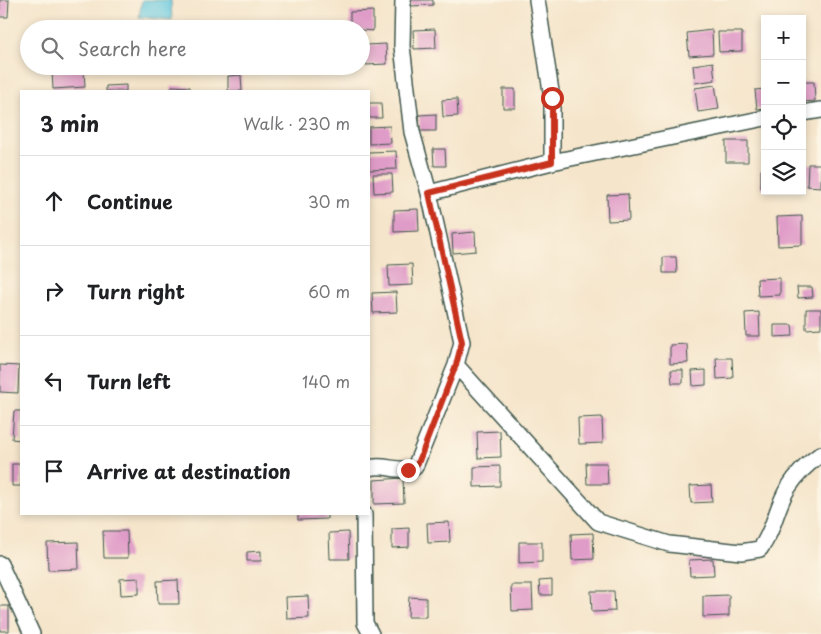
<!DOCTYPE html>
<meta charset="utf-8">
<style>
body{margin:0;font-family:"Playpen Sans",sans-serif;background:#f6f6f6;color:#202124}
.controls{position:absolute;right:15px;top:15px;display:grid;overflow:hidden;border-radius:0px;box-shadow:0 2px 8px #0003}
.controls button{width:45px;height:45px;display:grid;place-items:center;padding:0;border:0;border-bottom:1px solid #e0e0e0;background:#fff;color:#202124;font:25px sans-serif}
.stop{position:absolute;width:15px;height:15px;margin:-11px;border:4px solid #c8321e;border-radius:50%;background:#fff}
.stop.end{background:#c8321e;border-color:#fff;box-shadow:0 1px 5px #0008}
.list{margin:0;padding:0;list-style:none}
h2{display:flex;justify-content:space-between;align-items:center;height:65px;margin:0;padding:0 20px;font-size:21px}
h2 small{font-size:16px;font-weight:400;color:#757577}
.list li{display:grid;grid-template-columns:32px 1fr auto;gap:15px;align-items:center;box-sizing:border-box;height:90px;padding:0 20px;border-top:1px solid #e0e0e0}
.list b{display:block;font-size:19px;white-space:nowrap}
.list em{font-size:16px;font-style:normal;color:#757577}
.icon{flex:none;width:28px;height:28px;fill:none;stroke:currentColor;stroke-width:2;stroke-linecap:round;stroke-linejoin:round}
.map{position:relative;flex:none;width:821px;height:634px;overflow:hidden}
.search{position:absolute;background:#fff;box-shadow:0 2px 8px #0003;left:20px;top:20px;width:350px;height:55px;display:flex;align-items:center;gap:12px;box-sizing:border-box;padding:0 18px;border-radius:28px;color:#757577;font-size:19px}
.panel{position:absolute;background:#fff;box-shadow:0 2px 8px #0003;left:20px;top:90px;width:350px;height:425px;border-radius:0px}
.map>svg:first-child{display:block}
.water{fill:#62c7df;stroke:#40828a}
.building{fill:#e09cc8}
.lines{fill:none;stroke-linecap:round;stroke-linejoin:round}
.minor-casing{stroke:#3f564b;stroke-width:18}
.minor{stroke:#fff;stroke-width:15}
.route{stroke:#c8321e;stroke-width:6}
</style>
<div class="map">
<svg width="821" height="634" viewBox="0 0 821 634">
<rect width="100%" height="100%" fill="#fcf5e5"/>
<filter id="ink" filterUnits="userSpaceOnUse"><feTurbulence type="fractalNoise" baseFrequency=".02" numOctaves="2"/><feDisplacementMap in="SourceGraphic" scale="10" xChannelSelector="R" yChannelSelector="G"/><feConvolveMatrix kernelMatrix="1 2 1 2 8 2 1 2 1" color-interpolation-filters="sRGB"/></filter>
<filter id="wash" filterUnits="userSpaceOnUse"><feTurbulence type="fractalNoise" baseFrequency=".0096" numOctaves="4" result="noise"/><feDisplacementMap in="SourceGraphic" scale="20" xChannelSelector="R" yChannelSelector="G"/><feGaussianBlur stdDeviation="1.12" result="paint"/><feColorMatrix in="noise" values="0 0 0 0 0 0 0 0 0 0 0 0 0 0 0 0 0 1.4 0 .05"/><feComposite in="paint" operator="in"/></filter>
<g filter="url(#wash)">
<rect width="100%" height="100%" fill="#f5e5cb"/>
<!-- water -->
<path class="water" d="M 142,0 L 171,0 L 172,20 L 139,17 Z"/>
<g id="blocks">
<!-- building -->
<path class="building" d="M 0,0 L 9,0 L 8,17 L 0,17 Z
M 410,0 L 433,0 L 433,5 L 411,6 Z
M 373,11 L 373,31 L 350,29 L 350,12 Z
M 435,29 L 436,48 L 414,49 L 413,30 Z
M 712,30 L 713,54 L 689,56 L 687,33 Z
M 718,32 L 742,32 L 742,51 L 719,52 Z
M 386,44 L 387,64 L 366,65 L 366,45 Z
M 713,62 L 715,80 L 695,83 L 693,65 Z
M 84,70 L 85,87 L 53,89 L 52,71 Z
M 241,75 L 242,91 L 228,91 L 228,76 Z
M 802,82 L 814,82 L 815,101 L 802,102 Z
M 126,85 L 126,91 L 106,91 L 106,86 Z
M 715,85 L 719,109 L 698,112 L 695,88 Z
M 172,86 L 190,87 L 190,91 L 171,91 Z
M 503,89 L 515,89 L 515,108 L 503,108 Z
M 765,89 L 765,108 L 757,109 L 755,90 Z
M 457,99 L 458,116 L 443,117 L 442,100 Z
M 369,103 L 381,103 L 382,118 L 369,118 Z
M 436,114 L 436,131 L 420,131 L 419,115 Z
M 390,126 L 391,143 L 369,144 L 369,127 Z
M 726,141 L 748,141 L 748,162 L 726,162 Z
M 433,149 L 445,149 L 446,166 L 434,166 Z
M 396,151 L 397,169 L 369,170 L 369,152 Z
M 808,164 L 821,164 L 821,187 L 807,186 Z
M 761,170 L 765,170 L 765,188 L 761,188 Z
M 373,174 L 392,174 L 393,192 L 374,193 Z
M 628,194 L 629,220 L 608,221 L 607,195 Z
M 418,209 L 419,231 L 394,232 L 394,210 Z
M 802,216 L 802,245 L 778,246 L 777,217 Z
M 475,232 L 476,251 L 453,253 L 452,234 Z
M 663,257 L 676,257 L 677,273 L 663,273 Z
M 412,264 L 413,285 L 389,286 L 388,265 Z
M 780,278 L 780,295 L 758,296 L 757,279 Z
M 797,287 L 812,287 L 813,297 L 798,298 Z
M 396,292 L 397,312 L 373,313 L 372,293 Z
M 806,309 L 821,309 L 821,328 L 806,329 Z
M 759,312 L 760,336 L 746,336 L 745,313 Z
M 774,325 L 792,325 L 793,336 L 774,337 Z
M 687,344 L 688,363 L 670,364 L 670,345 Z
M 716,358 L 732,358 L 733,378 L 717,379 Z
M 0,365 L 19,366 L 18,393 L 0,392 Z
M 671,370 L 683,370 L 683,383 L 672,383 Z
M 706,370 L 706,385 L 693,386 L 692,371 Z
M 14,411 L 21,411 L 21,440 L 12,439 Z
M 602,417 L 603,443 L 579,444 L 578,418 Z
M 500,431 L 501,457 L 478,458 L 477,432 Z
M 586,463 L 607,463 L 608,484 L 587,484 Z
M 12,464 L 21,464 L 21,486 L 12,486 Z
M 500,466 L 500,486 L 474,487 L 474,467 Z
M 403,478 L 404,503 L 374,504 L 374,480 Z
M 711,485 L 712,502 L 691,503 L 690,486 Z
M 298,514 L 327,514 L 327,519 L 298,520 Z
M 449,522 L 450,542 L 428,543 L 427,523 Z
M 409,528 L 409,547 L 392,548 L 392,529 Z
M 103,531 L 127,531 L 128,558 L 104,558 Z
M 348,532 L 349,559 L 330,559 L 329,533 Z
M 593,533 L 594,559 L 572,560 L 571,534 Z
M 78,542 L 79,569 L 48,570 L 47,543 Z
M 519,542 L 542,542 L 542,562 L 519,563 Z
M 261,551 L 261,561 L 247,561 L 247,552 Z
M 713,559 L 714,575 L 690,576 L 689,560 Z
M 139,578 L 139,594 L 121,595 L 120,579 Z
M 178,580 L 179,604 L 158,604 L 157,581 Z
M 552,580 L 552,595 L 540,595 L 539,581 Z
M 511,585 L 532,585 L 533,610 L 512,611 Z
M 591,591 L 614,591 L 615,611 L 592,612 Z
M 729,595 L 729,616 L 703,617 L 703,596 Z
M 308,596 L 309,618 L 287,619 L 286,597 Z
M 409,597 L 426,598 L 426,617 L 408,617 Z
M 0,606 L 9,606 L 9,631 L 0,631 Z"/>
</g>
</g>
<g filter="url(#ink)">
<use href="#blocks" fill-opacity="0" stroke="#3f564b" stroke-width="1"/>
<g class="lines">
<!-- minor casing -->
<g class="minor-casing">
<path id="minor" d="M 537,0 L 552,98 L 552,162
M 802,113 L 821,110
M 429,193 L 552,162 L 765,118
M 456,365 L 598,522 L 669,544 L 741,552 L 760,549 C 774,531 776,507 788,488 C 797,474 808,463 821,454
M 369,468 C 384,463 400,474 415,467 L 456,365 L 462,342 L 429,193 L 412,132 L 402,46 L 403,0
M 364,514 L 365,623 L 371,634
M 0,564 L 32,634"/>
</g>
<!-- minor -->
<use href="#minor" class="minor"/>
</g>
</g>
<g class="lines" filter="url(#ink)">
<!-- route -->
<path class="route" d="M 408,470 L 415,467 L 419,461 L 456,365 L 462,342 L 429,193 L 552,162 L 552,98"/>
</g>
</svg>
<div class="controls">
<button>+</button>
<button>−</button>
<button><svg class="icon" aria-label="locate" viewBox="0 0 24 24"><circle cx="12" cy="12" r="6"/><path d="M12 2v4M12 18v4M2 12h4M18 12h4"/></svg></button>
<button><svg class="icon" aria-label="layers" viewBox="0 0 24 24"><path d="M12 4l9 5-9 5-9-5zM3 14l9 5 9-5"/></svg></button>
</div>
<div class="stop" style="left:552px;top:98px"></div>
<div class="stop end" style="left:408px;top:470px"></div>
<div class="search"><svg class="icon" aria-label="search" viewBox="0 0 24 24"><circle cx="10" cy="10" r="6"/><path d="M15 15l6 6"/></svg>Search here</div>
<section class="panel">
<h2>3 min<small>Walk · 230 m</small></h2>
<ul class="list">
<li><svg class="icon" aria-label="ahead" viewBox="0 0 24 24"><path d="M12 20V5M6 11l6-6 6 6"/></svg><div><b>Continue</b></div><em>30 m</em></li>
<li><svg class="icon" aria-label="right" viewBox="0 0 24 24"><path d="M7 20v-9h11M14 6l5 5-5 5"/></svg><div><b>Turn right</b></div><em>60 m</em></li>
<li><svg class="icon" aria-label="left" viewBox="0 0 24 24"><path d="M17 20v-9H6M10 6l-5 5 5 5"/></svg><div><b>Turn left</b></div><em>140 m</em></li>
<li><svg class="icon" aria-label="arrive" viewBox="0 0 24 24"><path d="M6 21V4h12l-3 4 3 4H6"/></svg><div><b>Arrive at destination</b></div></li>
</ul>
</section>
</div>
